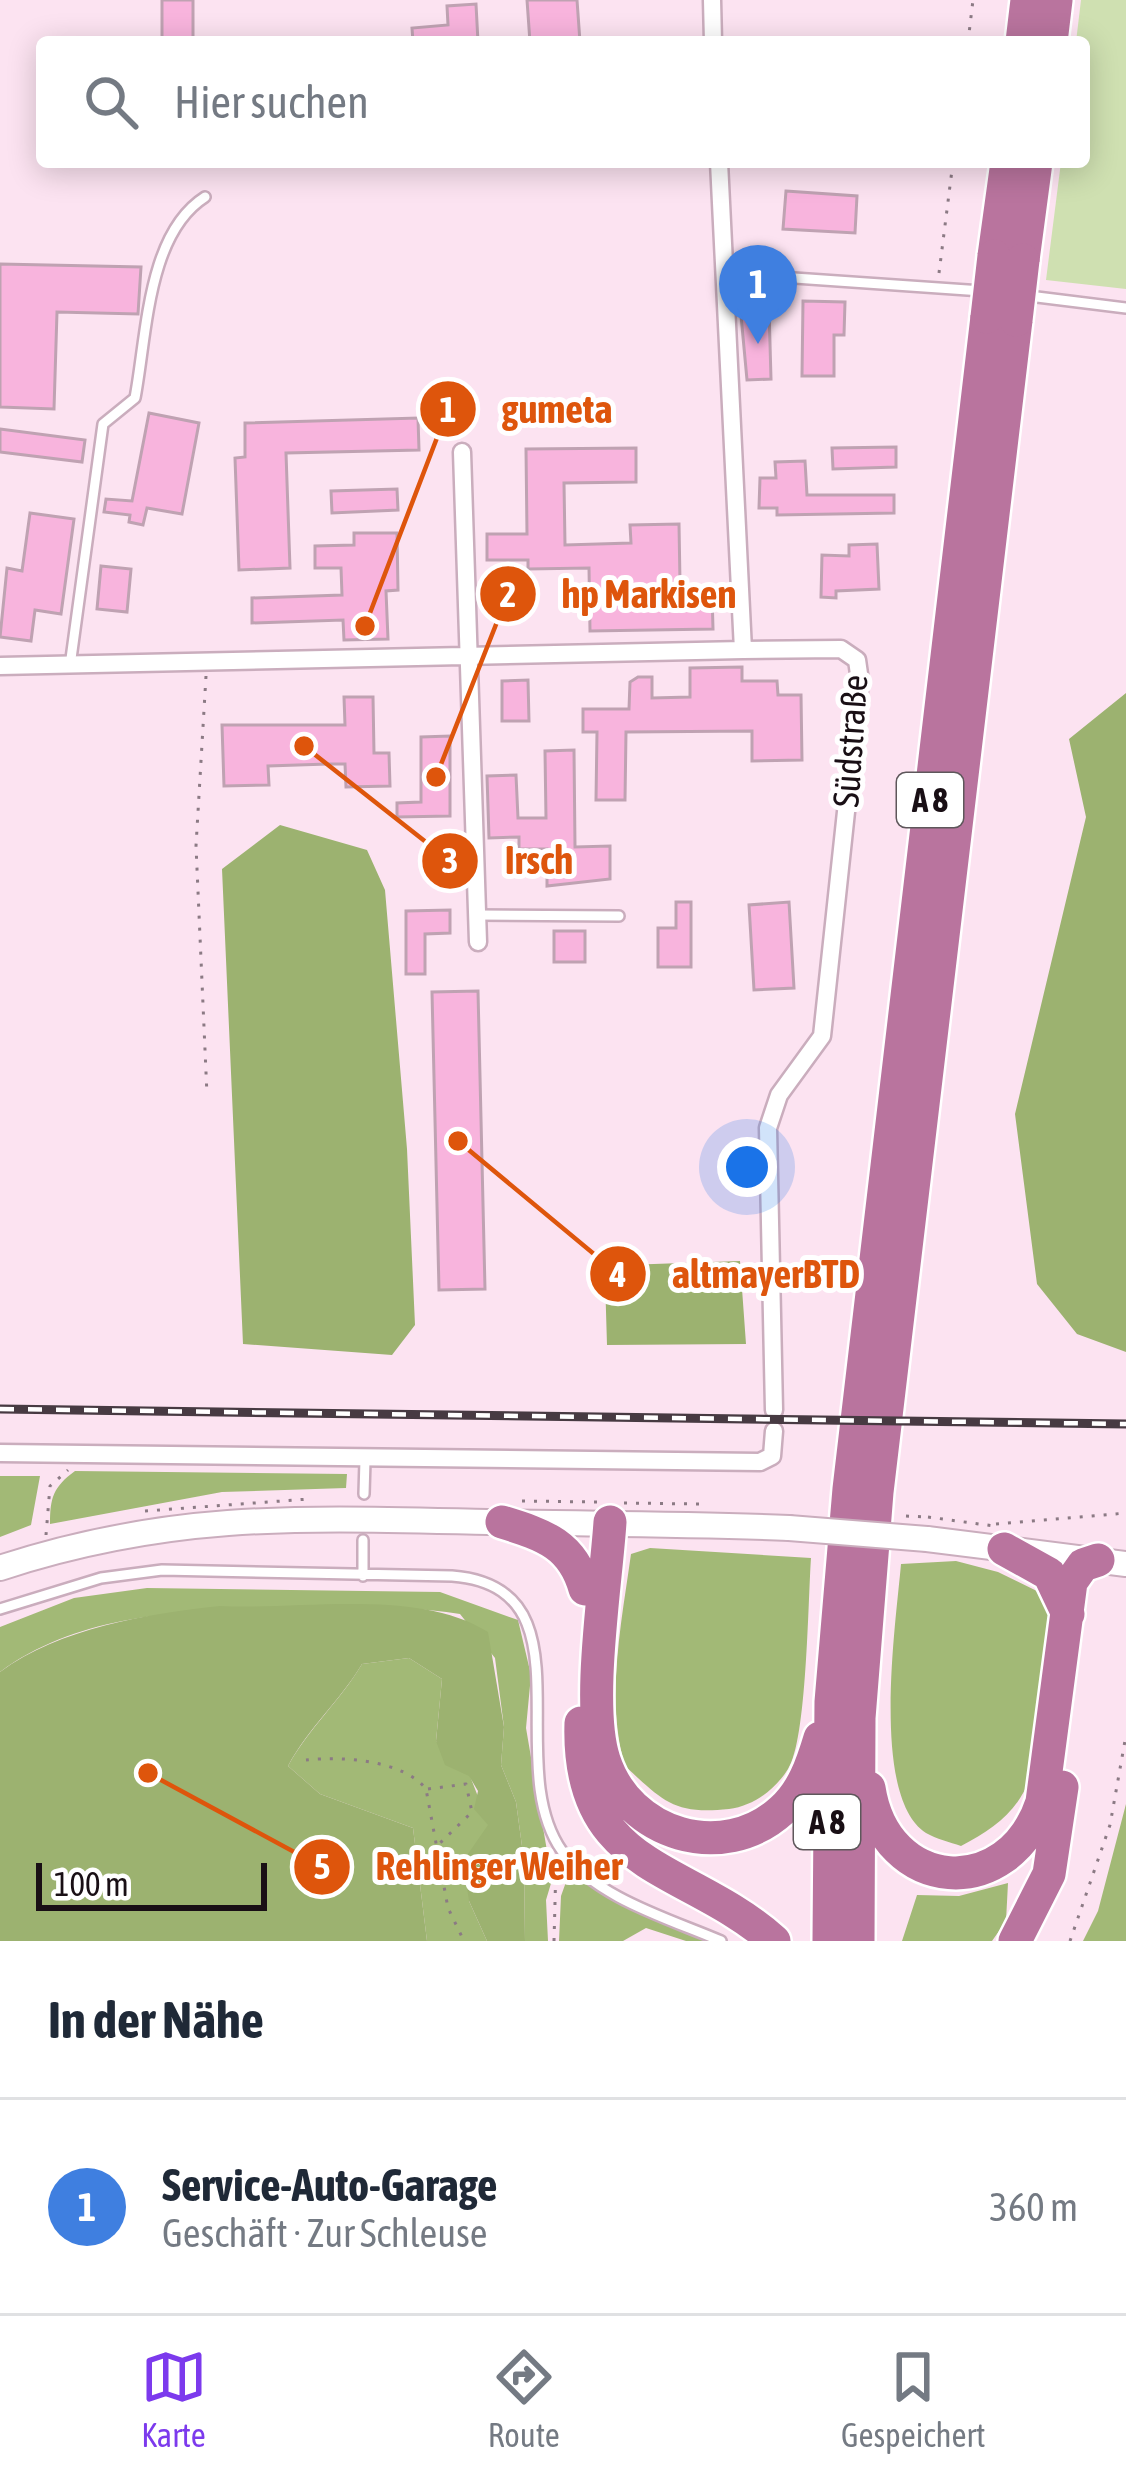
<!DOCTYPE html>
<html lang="de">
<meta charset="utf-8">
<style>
body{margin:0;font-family:"Asap Condensed",sans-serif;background:#f6f6f7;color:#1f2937}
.scale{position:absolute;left:36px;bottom:30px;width:231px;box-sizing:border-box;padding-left:12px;border:6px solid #190f15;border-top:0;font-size:33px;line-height:42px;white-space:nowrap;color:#190f15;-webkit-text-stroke:9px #fff;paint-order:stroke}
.you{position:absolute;left:747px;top:1167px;width:42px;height:42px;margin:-30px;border:9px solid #fff;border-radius:50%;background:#1a73e8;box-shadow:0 0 0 18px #1a73e833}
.badge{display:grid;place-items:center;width:78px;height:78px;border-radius:50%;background:#7c3aed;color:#fff;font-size:39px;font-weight:700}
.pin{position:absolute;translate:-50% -99px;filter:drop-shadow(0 3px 6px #0008)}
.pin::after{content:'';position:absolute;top:63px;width:42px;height:36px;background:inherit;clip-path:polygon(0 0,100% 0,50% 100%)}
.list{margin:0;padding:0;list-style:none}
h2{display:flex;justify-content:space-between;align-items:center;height:156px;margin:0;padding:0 48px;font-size:51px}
h2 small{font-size:39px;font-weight:400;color:#747a83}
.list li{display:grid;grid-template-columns:78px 1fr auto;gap:36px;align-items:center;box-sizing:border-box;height:216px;padding:0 48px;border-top:3px solid #e0e1e3}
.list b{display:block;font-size:45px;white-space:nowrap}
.list p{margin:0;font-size:39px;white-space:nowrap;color:#747a83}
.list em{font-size:39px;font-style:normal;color:#747a83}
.icon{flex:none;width:66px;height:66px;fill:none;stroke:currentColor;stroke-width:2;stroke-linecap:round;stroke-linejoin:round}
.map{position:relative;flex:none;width:1126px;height:1941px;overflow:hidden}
.search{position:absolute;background:#fff;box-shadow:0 6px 30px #0003;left:36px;right:36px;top:36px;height:132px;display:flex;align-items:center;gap:30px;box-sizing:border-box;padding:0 42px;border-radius:12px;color:#747a83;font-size:45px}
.sheet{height:372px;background:#fff}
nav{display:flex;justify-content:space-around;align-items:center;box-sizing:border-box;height:168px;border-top:3px solid #e0e1e3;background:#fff;font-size:33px;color:#747a83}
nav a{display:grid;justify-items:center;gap:6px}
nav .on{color:#7c3aed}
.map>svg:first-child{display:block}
.green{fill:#cfe0b1}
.forest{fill:#a2b976}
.water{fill:#9cb270}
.building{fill:#f8b4dd;stroke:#bfa2b2;stroke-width:3}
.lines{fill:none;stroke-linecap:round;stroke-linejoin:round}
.service-casing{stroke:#caadbd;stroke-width:14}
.minor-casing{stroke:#caadbd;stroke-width:21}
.secondary-casing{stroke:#caadbd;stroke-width:28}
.motorway-casing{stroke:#fff;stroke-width:38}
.path{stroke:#8b7a84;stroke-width:3;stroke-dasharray:3 9;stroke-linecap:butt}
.service{stroke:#fff;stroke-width:9}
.minor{stroke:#fff;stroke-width:16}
.secondary{stroke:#fff;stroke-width:24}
.motorway{stroke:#b9749e;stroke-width:33}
.rail-casing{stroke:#473a42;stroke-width:9}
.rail{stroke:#fff;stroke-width:4.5;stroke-dasharray:14;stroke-linecap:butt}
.secondary-bridge-casing{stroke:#caadbd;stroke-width:28;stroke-linecap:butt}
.motorway-bridge-casing{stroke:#fff;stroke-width:38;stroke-linecap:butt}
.path-bridge{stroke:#8b7a84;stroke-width:3;stroke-dasharray:3 9;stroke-linecap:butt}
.secondary-bridge{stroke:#fff;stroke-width:24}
.motorway-bridge{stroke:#b9749e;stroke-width:33}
.labels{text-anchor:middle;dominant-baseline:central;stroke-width:10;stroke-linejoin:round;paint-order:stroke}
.shield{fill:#fff;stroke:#5e575b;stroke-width:3}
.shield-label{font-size:33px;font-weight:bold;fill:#190f15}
.street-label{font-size:36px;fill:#190f15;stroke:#fff}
.leader{fill:none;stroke:#de550c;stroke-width:4.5}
.callout-dot{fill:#de550c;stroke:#fff;stroke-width:4.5}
.mark-label{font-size:36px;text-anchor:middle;font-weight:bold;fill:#fff}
.callout-label{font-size:39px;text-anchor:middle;font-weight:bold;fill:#de550c;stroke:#fff;stroke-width:10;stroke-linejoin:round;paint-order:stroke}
</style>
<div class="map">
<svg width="1126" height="1941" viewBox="0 0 1126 1941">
<rect width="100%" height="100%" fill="#fce3f1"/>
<!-- green -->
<path class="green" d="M 1081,0 L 1126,0 L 1126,289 L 1046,280 L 1061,162 L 1084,162 L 1084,42 L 1076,42 Z"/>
<!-- forest -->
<path class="forest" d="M 75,1471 L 347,1474 L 346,1488 L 222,1492 L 50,1524 C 50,1498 53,1487 75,1471 Z
M 0,1476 L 40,1476 L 31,1525 L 0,1537 Z
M 650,1548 L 811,1558 C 808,1600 807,1741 788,1769 C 775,1790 753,1806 729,1809 C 674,1815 663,1801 625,1766 C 605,1700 622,1620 631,1554 Z
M 956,1561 L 998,1572 L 1041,1593 L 1050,1617 L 1030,1778 C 1017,1813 993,1829 961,1846 C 950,1842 936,1839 926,1833 C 870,1797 896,1623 901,1564 Z
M 147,1588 L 440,1592 L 518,1620 L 531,1675 L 526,1728 L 552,1880 L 546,1900 L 548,1941 L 525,1941 L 524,1861 L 516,1802 L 501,1765 L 504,1727 L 495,1658 L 460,1614 C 401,1605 343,1607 284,1608 C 187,1611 82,1612 0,1672 L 0,1627 L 74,1598 Z
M 409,1658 L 442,1679 L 436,1741 L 470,1776 L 489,1825 L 472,1853 L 469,1901 L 487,1941 L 427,1941 L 413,1828 L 320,1794 L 288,1766 C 309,1728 340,1701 362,1664 Z
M 1126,1804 L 1126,1941 L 1083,1941 L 1098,1911 Z
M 571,1868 L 659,1921 L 710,1941 L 686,1941 L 646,1928 L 623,1941 L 559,1941 L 561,1896 Z
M 1008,1883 L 1006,1921 L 992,1941 L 902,1941 L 917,1895 L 959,1896 Z"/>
<!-- water -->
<path class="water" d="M 1126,693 L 1126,1352 L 1077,1334 L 1037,1284 L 1015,1114 L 1086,817 L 1069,739 Z
M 280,825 L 367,850 L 385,890 L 407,1149 L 415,1325 L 392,1355 L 243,1344 L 222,869 Z
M 740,1261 L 746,1344 L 607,1345 L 605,1278 L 625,1265 Z
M 220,1606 C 301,1610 419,1588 488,1632 L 504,1727 L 501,1765 L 516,1802 L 524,1861 L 525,1941 L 487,1941 L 469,1901 L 463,1861 L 488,1825 L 474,1809 L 478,1791 L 469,1776 L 445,1765 L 436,1741 L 442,1679 L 409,1658 L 362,1664 C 340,1701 309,1727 288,1766 L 320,1794 L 413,1828 L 427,1941 L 0,1941 L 0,1672 C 60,1628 146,1614 220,1606 Z"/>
<!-- building -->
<path class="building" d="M 162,0 L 193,0 L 193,39 L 162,39 Z
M 527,0 L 577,0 L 580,42 L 530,42 Z
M 476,4 L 478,42 L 413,42 L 412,28 L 448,25 L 447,6 Z
M 786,191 L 857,196 L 855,233 L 783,229 Z
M 0,264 L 141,267 L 138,314 L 57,312 L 54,409 L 0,407 Z
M 761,288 L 769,308 L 771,379 L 747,380 L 739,294 Z
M 803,301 L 845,302 L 844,335 L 834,335 L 834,376 L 802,376 Z
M 149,413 L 199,423 L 182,514 L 147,508 L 143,525 L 129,522 L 130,515 L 104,512 L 106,499 L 132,501 Z
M 418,418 L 419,450 L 286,453 L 290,568 L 239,570 L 235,458 L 245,457 L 245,423 Z
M 0,429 L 85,440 L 82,462 L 0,452 Z
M 896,447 L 896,467 L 833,469 L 832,448 Z
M 636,448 L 636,482 L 564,483 L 565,545 L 631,543 L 630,525 L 679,524 L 680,582 L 685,582 L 686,593 L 712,593 L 713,629 L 590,631 L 589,568 L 528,569 L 528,560 L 487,560 L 487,534 L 527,534 L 526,449 Z
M 805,461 L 807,495 L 894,495 L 894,513 L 777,515 L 777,508 L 759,508 L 760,478 L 776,478 L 775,462 Z
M 397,489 L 398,510 L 332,513 L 331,491 Z
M 30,513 L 74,519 L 61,614 L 35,610 L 31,641 L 0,637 L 7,568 L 22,571 Z
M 354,533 L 397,533 L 398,590 L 386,591 L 388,639 L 344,640 L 343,620 L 252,623 L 252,598 L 342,595 L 341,568 L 315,568 L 315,546 L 354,545 Z
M 877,544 L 879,589 L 836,591 L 836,598 L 821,597 L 822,555 L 849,556 L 849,545 Z
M 101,566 L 131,569 L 127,612 L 97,609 Z
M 742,667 L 742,681 L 777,681 L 778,695 L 801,695 L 802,760 L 752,761 L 752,731 L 626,732 L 625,800 L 596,800 L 597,732 L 583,732 L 583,709 L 629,709 L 630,682 L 638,677 L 652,677 L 652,698 L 690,697 L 690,668 Z
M 528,680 L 529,721 L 502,721 L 502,681 Z
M 344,697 L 373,697 L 374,753 L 389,753 L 390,786 L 346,787 L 345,764 L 328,764 L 268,766 L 269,785 L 224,786 L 222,725 L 345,725 Z
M 450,736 L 450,816 L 397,817 L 397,803 L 421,802 L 421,737 Z
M 574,750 L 575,847 L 610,846 L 610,879 L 547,886 L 547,849 L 519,849 L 519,837 L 489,838 L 487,776 L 516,775 L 518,818 L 546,818 L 545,751 Z
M 676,902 L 691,902 L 691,967 L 658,967 L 658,928 L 676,928 Z
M 789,902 L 794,988 L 754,990 L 749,905 Z
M 450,910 L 450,933 L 425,934 L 425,974 L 406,974 L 406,911 Z
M 554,931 L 585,931 L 585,962 L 554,962 Z
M 478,991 L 485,1289 L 439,1290 L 432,992 Z"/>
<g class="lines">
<!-- service casing -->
<g class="service-casing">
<path id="service" d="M 724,273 L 982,291
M 1029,296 L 1126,308
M 70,666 L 103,424 L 135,398 C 147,335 147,234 205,197
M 477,915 L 619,916
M 364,1494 L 365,1460
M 363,1576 L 363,1540
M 0,1609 L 101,1578 L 162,1570 L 452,1576 C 595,1587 499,1762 562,1851 C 596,1898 670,1919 721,1941"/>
</g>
<!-- minor casing -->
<g class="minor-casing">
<path id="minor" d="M 712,0 L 713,42
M 719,162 L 743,650
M 462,452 L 478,942
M 0,666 L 743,650 L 841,649 L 857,660 L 860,681 L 822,1036 L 779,1095 L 768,1128 L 774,1410
M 0,1453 L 760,1462 L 772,1456 L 774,1431"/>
</g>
<!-- secondary casing -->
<g class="secondary-casing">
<path id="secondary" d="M 927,1539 L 1126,1564
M 0,1568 C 173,1511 309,1518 488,1522 C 588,1524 689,1524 789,1528"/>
</g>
<!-- motorway casing -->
<g class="motorway-casing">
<path id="motorway" d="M 1022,42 L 1027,0
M 1051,42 L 1056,0
M 994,256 L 1007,162
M 1023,260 L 1036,162
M 502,1522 C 545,1535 573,1545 585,1589
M 610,1522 C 606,1584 586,1705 604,1760 C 628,1835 723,1864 782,1810 C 803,1791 812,1765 820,1738
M 1004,1549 L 1049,1574 L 1068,1614
M 581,1723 C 576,1873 686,1863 774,1941
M 869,1788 C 885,1894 1009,1903 1042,1802 L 1071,1582 L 1083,1565 L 1098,1560
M 829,1941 L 831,1702 L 849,1489 L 987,317
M 858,1941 L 859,1718 L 877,1492 L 1016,320
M 1015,1941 L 1049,1874 L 1062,1787"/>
</g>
<!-- path -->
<path class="path" d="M 968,42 L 973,0
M 939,273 L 953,162
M 206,676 L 196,846 L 207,1095
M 522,1501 L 597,1502
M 624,1503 L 699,1504
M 145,1511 L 309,1499
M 928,1517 L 994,1526
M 996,1524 L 1126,1513
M 46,1535 L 50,1486 L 68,1470
M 306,1760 C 342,1756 403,1760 426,1789 L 448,1908 L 464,1941
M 428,1789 L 466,1784 L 472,1812 L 438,1845
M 554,1941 L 556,1864
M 1070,1941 L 1110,1825 L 1126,1735"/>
<!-- service -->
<use href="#service" class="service"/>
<!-- minor -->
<use href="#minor" class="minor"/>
<!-- secondary -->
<use href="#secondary" class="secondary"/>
<!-- motorway -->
<use href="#motorway" class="motorway"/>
<!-- rail casing -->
<g class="rail-casing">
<path id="rail" d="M 0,1409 L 1126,1424"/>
</g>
<!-- rail -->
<use href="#rail" class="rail"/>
<!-- secondary-bridge casing -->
<g class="secondary-bridge-casing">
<path id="secondary-bridge" d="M 789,1528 L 927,1539"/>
</g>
<!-- motorway-bridge casing -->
<g class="motorway-bridge-casing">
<path id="motorway-bridge" d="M 987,317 L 994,256
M 1016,320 L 1023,260"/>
</g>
<!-- path-bridge -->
<path class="path-bridge" d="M 906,1516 L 928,1517"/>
<!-- secondary-bridge -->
<use href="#secondary-bridge" class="secondary-bridge"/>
<!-- motorway-bridge -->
<use href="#motorway-bridge" class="motorway-bridge"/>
</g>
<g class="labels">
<!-- shield labels -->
<g class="shield">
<rect x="897" y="773" width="66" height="54" rx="9"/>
<rect x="794" y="1795" width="66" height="54" rx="9"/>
</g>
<g class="shield-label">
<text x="930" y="800">A 8</text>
<text x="827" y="1822">A 8</text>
</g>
<!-- street labels -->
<g class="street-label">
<text transform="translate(850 741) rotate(-86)">Südstraße</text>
</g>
</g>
<!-- callouts -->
<path class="leader" d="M365 626L448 409M436 777L508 594M304 746L450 861M458 1141L618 1274M148 1773L322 1867"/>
<g class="callout-dot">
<circle cx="365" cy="626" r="12"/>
<circle cx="436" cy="777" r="12"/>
<circle cx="304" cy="746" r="12"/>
<circle cx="458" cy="1141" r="12"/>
<circle cx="148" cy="1773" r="12"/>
<circle cx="448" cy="409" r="30"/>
<circle cx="508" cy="594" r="30"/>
<circle cx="450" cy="861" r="30"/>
<circle cx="618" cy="1274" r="30"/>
<circle cx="322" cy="1867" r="30"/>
</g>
<g class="mark-label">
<text x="448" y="422">1</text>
<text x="508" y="607">2</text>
<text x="450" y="873">3</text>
<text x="618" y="1287">4</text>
<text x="322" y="1879">5</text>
</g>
<g class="callout-label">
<text x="557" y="423">gumeta</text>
<text x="649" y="608">hp Markisen</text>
<text x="539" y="874">Irsch</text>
<text x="766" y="1288">altmayerBTD</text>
<text x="499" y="1880">Rehlinger Weiher</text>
</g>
</svg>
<div class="scale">100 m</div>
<div class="you"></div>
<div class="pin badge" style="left:758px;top:344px;background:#3f7fe0">1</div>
<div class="search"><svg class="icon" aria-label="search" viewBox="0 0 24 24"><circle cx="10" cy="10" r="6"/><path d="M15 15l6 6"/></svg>Hier suchen</div>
</div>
<section class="sheet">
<h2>In der Nähe<small></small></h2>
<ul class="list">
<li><span class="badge" style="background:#3f7fe0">1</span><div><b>Service-Auto-Garage</b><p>Geschäft · Zur Schleuse</p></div><em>360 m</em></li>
</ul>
</section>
<nav>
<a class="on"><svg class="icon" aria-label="map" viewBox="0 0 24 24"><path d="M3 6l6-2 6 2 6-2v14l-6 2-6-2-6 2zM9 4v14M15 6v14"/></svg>Karte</a>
<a><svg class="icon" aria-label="directions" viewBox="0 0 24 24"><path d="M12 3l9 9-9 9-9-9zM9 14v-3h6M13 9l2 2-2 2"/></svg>Route</a>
<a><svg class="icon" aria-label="saved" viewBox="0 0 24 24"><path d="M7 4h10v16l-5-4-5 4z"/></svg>Gespeichert</a>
</nav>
